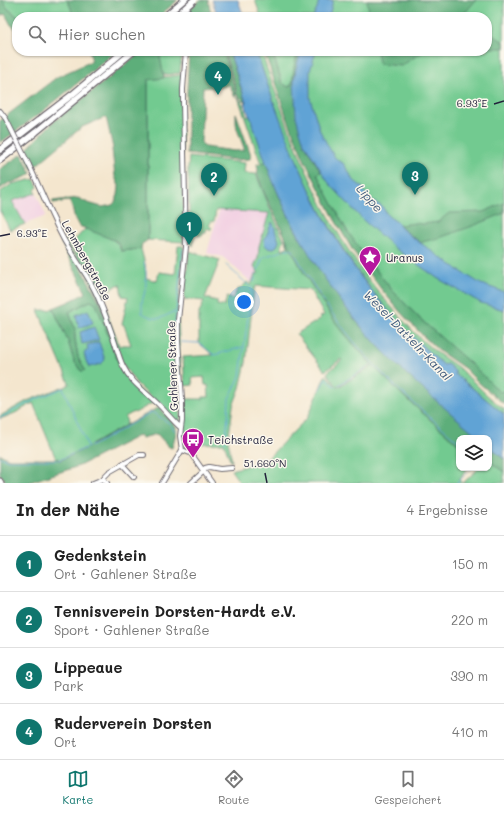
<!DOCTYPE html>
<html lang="de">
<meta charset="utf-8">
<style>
body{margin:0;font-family:Mali,sans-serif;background:#f2f2f2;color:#222}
.controls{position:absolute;right:12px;bottom:12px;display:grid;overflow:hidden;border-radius:8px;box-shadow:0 1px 3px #0004}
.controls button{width:36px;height:36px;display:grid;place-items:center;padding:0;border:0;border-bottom:1px solid #e0e0e0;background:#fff;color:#222;font:20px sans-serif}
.you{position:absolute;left:244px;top:302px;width:14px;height:14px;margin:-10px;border:3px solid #fff;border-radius:50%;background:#1a73e8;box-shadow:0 0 0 6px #1a73e833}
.badge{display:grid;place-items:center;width:26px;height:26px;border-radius:50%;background:#0f766e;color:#fff;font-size:13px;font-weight:700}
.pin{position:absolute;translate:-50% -33px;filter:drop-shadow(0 1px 2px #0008)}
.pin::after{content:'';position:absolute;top:21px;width:14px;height:12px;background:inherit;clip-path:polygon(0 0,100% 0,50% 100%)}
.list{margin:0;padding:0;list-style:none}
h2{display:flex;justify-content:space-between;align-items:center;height:52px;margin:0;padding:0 16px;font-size:17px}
h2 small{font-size:13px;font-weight:400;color:#767676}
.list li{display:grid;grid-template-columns:26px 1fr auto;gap:12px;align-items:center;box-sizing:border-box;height:56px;padding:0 16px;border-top:1px solid #e0e0e0}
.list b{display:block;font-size:15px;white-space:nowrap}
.list p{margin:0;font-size:13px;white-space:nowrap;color:#767676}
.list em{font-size:13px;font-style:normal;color:#767676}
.icon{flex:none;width:22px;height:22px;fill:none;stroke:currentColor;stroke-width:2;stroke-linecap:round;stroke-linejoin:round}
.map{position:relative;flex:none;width:504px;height:483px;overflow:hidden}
.search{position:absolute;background:#fff;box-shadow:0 1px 3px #0004;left:12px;right:12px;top:12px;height:44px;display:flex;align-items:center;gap:10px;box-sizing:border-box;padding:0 14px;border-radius:16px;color:#767676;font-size:15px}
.sheet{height:276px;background:#fff}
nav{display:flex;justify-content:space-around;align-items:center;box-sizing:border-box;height:56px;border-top:1px solid #e0e0e0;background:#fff;font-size:11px;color:#767676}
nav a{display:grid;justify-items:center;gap:2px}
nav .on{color:#0f766e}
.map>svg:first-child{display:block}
.built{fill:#f2cfe2}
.green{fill:#72ca90;stroke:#4a7666}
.forest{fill:#5dae7a;stroke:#40685a}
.water{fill:#61a3d5;stroke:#426288}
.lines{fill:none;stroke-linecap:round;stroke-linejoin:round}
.stream{stroke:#61a3d5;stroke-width:1}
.minor-casing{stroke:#6c676e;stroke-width:6}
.major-casing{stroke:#6c676e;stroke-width:7}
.highway-casing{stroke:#6c676e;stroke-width:8}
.minor{stroke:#fff;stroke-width:4}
.major{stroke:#fff;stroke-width:5}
.highway{stroke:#fff;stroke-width:5.5}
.minor-bridge-casing{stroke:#6c676e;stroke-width:6;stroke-linecap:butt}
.highway-bridge-casing{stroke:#6c676e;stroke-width:8;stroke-linecap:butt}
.minor-bridge{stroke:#fff;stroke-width:4}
.highway-bridge{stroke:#fff;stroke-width:5.5}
.ticks{fill:none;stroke:#22223b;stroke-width:1.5}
.labels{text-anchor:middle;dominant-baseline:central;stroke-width:3;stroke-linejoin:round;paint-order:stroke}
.poi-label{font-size:11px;fill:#22223b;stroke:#fbf7ec;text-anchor:start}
.street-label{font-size:11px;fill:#22223b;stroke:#fbf7ec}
.water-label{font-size:12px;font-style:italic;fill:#3b5679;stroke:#fbf7ec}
.ticks-label{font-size:10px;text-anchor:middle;fill:#22223b;stroke:#fbf7ec;stroke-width:3;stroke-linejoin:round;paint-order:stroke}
</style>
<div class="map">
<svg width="504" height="483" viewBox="0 0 504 483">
<rect width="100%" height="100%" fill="#fbf7ec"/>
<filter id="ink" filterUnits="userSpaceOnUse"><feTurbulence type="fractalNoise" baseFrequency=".025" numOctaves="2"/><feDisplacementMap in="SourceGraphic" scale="8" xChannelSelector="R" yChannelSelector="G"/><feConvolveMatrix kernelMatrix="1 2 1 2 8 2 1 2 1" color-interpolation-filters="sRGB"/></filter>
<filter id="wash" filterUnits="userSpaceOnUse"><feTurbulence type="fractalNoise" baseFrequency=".012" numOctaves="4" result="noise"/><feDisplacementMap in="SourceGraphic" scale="16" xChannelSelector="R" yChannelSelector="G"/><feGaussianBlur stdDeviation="0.9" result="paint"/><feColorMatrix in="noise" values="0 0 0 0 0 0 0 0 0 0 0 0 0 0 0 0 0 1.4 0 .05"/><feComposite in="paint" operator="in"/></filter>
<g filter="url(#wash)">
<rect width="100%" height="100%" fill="#f4e6ce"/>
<!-- built -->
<path class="built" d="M 36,193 L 46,216 L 25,224 L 12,201 Z
M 219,210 L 270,213 L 259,246 L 258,258 L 254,266 L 258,272 L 258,274 L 255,274 L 252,283 L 223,257 L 207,253 Z"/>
<!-- green -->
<path class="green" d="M 3,0 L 67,0 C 70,6 74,11 70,17 L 18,17 L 7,8 Z
M 255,0 L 504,0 L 504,400 L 404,303 L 392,290 L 356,245 L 338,216 L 316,174 L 290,86 L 288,87 L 285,85 L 282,82 L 272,51 L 487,51 L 487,17 L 261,17 Z
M 159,51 L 182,51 L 180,73 L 163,75 Z
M 256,51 L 261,51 C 293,144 328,239 396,312 C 407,325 419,338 432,349 C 441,356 450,361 459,368 C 468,376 476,385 485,393 C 491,399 498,404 504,409 L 504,414 L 455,374 L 455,371 L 447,364 L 444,365 C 367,301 318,218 282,126 C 273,101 265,76 256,51 Z
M 180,75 L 182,75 L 180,91 L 181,102 L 184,244 L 183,244 L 183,242 L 148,240 L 148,79 Z
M 238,97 L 243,104 L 247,117 L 250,116 L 266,162 L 261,164 Z
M 189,157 L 245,163 L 244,173 L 256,174 L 272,213 L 284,240 L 282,245 L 282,250 L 284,250 L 284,248 L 288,247 L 285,238 C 301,267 317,296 336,322 C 347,338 360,351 372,365 L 337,386 L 327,373 L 342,360 L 341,359 L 325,371 L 296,334 L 320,319 L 320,317 L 324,315 L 310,290 L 256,286 L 254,290 L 246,363 L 240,388 L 233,406 L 230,428 L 228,440 L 229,447 L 232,461 L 231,462 L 224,443 L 193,444 L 193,441 L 188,441 L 192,449 L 189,450 L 184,448 L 182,440 L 182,435 L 184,419 L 184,399 L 203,399 L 203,397 L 209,397 L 208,385 L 205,385 L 204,377 L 192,378 L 193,385 L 185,386 L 183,357 L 213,355 L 199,343 L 199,313 L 204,301 L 184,299 L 189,251 L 220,260 L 205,298 L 217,301 L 217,305 L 224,306 L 227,297 L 233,299 L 237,290 L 242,287 L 247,282 L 251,285 L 255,274 L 258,274 L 258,272 L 254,266 L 258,258 L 259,246 L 269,213 L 216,210 L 214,222 L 212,221 L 209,225 L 212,228 L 210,230 L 208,228 L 206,230 L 206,232 L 203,232 L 203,235 L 198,236 L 198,234 L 195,235 L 194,236 L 193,246 L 190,242 L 188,169 Z
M 34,179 L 38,187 L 35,190 L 36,193 L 12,201 L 25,224 L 10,230 L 0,211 L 0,192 L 12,184 Z
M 85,229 C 93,231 110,237 116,242 C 119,245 120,248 121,251 L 141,249 L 145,264 L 146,278 L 157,281 L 159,272 L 175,274 L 178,246 L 183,246 L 184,248 L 178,309 L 181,402 L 180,422 L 178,423 L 136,383 L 124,366 L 100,300 L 104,299 L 110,322 L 116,336 L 119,346 L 122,345 L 131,345 L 124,325 L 122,324 L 128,297 L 122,296 L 120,284 L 104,292 L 94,268 L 84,258 L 86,255 L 72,243 Z
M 90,301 L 93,302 L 96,304 C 103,322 110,340 117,358 C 118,361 118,365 120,367 C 126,381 143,393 154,402 L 135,413 L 134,412 L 125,417 L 127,422 L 125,425 L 128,424 L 89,446 L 88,447 L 59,460 L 59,458 L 56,459 L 33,403 L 15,413 L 0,419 L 0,416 L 27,401 L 62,387 L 63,388 L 69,384 L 69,383 L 38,310 L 49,310 L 53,308 L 68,341 L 74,361 L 81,371 L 81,363 L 78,357 L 75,339 L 75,331 L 69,312 Z
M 373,366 L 400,393 L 459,445 L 459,468 L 468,468 L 459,480 L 463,483 L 479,468 L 489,468 L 489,461 L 504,472 L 504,483 L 240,483 L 231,470 L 265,461 L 308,417 L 325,376 L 327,376 L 336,386 L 338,387 Z"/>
<!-- forest -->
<path class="forest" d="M 0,0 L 3,0 L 7,8 L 18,17 L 17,30 L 11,25 L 5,14 L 0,16 Z
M 67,0 L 178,0 L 158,17 L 70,17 C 74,11 70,6 67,0 Z
M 200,0 L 208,0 L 212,17 L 189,17 L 190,9 Z
M 367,0 L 476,0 L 464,14 L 468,17 L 370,17 Z
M 487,31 L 504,42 L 504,48 L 487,48 Z
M 89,51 L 117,51 L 42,112 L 0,143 L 0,121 L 3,118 L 7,117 L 6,116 L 57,77 L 92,61 Z
M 141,51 L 159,51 L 164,78 L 148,80 L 148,240 L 142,244 L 141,249 L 121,251 L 120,246 L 116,241 L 79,226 C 72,217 74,208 69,201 L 53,203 L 52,201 L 78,198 L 88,203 L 102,207 L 112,205 L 115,202 L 118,195 L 119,186 L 115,177 L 112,149 L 113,148 L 106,117 L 82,127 L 32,169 L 24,152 L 53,122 L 109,78 Z
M 189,51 L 223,51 L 233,83 L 236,96 L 234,96 L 230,85 L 213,89 L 212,87 L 203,88 L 201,142 L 202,144 L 205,147 L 235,151 L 244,150 L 244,148 L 237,129 L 236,123 L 236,113 L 251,155 L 250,159 L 237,160 L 187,154 L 187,89 Z
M 224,51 L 229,51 L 246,103 L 245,103 L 242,99 L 237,95 L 234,81 Z
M 264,51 L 272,51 L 282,82 L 285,85 L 288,87 L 292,84 L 294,66 L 298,51 L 301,51 L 295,74 L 304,143 L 321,172 L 317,174 L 346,229 L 362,252 L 392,290 L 420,319 L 470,363 L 493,385 L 499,392 L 504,391 L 504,404 L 479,383 L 464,368 L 439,351 L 421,334 L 401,313 L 381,289 L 353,251 L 336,222 L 303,157 L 286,115 Z
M 377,51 L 424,51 L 401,66 L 379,64 Z
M 22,154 L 31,173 L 30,175 L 11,183 L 10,182 L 0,189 L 0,169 Z
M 266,162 C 274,184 283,206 294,227 C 301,240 310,253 318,266 C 332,288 346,310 364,330 C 399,370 440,403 480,438 L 459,438 L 459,445 L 400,393 L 371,364 L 349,339 L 335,322 L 302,270 L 289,245 L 263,190 L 257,173 L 258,170 L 257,164 Z
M 504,203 L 504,213 C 483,223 461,230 439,238 C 433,240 426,240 421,243 L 401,228 L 399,224 L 401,225 L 415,223 L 423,224 L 438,222 L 449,213 L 483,212 Z
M 65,238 L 86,255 L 84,258 L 94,268 L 104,292 L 105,295 L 104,299 L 100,300 L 88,275 Z
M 64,240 L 81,267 L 99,301 L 122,366 L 120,367 C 118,361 115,355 113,349 C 108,334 102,319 96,304 L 93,302 L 90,301 L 69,312 L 75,329 L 75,339 L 78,357 L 85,370 L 84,371 L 81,371 L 74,361 L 68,341 L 53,308 L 68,302 L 86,293 L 61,242 Z
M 159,407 L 176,426 L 176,433 L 172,448 L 169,447 L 157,434 L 142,438 L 140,435 L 79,466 L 27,483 L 7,483 L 0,474 L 0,454 L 9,459 L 56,459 L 59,458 L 59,460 L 61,460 L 88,447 Z
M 489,446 L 504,459 L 504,472 L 489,461 Z"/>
<!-- water -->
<path class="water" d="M 212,0 L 238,0 L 244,17 L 218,17 Z
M 319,0 L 333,0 L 329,17 L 313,17 L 317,8 Z
M 229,51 L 256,51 C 281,124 308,199 352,264 C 378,302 409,336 444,365 L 447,364 L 455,371 L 455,374 L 504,414 L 504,459 L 489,446 L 489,438 L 480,438 C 439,403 397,369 363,329 C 325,284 294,233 272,179 C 264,158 257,137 250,116 L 249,116 L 245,103 L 246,102 Z
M 301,51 L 316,51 L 310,71 L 310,98 L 320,131 L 332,153 L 337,160 L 343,163 L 350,174 L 352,179 L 362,187 L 364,192 L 370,197 L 374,202 L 382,206 L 388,216 L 397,222 L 401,228 L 412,237 L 450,264 L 454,266 L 457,269 L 481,284 L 504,292 L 504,310 L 481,303 L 437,278 L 396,249 L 363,220 L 328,182 L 304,143 L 299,128 L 296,116 L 294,82 L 296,68 Z
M 272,222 L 275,228 L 275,230 L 279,241 L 277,246 L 272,249 L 268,248 L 265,245 L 264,241 Z
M 88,310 L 93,323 L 79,328 L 76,315 Z
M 94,327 L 99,340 L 82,344 L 80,332 Z
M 99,342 L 105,360 L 101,364 L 89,367 L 86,361 L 84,353 L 88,350 L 87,345 Z"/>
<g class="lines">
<!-- stream -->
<path class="stream" d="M 285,249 L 291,249 L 293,250 C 316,293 344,333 378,369 C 403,395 431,418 459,442
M 144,261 L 146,272 L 146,283 L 145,291 L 142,302 L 142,313 C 148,316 157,321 163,317 C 168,315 170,313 175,312
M 226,265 L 245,282
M 258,270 L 263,257 L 282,251
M 254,282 L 256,274
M 246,283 L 250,287
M 181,342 L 199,343 L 214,355 L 243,347
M 176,343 L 175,343 L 175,321 L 183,249
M 337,386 L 371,365
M 319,391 L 326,378 L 335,387
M 0,418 L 32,401 L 63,388 L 88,447
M 184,436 L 187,443
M 225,442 L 228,417 L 229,398 L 237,383 L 240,376 L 252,287
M 0,457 L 9,460 L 57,460
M 59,460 L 88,447 L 94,445 L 152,412 L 169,423 L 175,431
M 457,483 L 472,468"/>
</g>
</g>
<g filter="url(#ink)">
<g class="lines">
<!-- minor casing -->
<g class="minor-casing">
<path id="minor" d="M 187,0 L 188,17
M 0,111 L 6,119
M 29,165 C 41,190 51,216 64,240 C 73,256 84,270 93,287 C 102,304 108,322 114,340 C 117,349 119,358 123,366 C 131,383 147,393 160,406 C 167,413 173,421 181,428
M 182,450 L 190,453 L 192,455 L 212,483
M 122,464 L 134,477
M 103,479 L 105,476 L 109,472 L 139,455 L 144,455
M 93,483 L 103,479 L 107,483
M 162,483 L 182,450 L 180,436 L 182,421 L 182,399 L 178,341 L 178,320 L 186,247 L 183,102 L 183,89 L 186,51
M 191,483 L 204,471 L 205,468 L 209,467 L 220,469 L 232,468"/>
</g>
<!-- major casing -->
<g class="major-casing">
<path id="major" d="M 0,481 L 1,483"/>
</g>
<!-- highway casing -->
<g class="highway-casing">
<path id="highway" d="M 164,17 L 184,0
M 0,150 L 73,94 L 124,51
M 0,160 L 36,132 L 134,51"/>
</g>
<!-- minor -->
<use href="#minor" class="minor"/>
<!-- major -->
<use href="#major" class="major"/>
<!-- highway -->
<use href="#highway" class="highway"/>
<!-- minor-bridge casing -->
<g class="minor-bridge-casing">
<path id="minor-bridge" d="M 6,119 L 29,165"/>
</g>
<!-- highway-bridge casing -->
<g class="highway-bridge-casing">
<path id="highway-bridge" d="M 176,16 L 194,0"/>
</g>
<!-- minor-bridge -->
<use href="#minor-bridge" class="minor-bridge"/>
<!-- highway-bridge -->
<use href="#highway-bridge" class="highway-bridge"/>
</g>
</g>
<!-- ticks -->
<path class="ticks" d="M 494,104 L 504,101M 0,236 L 10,234M 265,473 L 267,483"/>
<!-- icons -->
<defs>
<g id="sight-pin" transform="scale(1.15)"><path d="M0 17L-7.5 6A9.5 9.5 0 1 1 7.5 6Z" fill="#b5179e" stroke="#fbf7ec"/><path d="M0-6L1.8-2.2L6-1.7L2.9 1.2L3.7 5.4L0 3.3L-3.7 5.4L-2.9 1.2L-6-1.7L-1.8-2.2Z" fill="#fff"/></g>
<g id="bus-pin" transform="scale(1.15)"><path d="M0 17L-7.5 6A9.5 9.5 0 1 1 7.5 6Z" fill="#b5179e" stroke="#fbf7ec"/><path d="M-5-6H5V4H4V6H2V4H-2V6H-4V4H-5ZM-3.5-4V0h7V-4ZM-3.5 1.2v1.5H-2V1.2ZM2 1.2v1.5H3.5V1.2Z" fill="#fff"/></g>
</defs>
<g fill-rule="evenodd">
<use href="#sight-pin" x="370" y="257"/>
<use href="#bus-pin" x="193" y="439"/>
</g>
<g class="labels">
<!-- poi labels -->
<g class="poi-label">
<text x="386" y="257">Uranus</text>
<text x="208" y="439">Teichstraße</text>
</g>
<!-- street labels -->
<g class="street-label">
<text transform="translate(87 260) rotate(61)">Lehmbergstraße</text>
<text transform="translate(172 366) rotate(-92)">Gahlener Straße</text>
</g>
<!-- water labels -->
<g class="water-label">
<text transform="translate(370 198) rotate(48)">Lippe</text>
<text transform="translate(408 335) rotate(46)">Wesel-Datteln-Kanal</text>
</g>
</g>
<g class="ticks-label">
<text x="472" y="107">6.93°E</text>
<text x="32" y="237">6.93°E</text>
<text x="265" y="467">51.660°N</text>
</g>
</svg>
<div class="controls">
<button><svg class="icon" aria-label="layers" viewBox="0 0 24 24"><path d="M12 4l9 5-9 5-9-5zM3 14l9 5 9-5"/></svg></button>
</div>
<div class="you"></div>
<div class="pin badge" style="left:189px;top:245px">1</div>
<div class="pin badge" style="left:214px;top:196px">2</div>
<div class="pin badge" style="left:415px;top:195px">3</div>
<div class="pin badge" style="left:218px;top:95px">4</div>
<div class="search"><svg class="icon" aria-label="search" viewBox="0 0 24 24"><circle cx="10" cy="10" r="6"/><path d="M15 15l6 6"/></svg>Hier suchen</div>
</div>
<section class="sheet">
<h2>In der Nähe<small>4 Ergebnisse</small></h2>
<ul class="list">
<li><span class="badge">1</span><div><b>Gedenkstein</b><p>Ort · Gahlener Straße</p></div><em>150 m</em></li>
<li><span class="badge">2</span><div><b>Tennisverein Dorsten-Hardt e.V.</b><p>Sport · Gahlener Straße</p></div><em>220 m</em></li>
<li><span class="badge">3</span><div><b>Lippeaue</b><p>Park</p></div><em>390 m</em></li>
<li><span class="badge">4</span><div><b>Ruderverein Dorsten</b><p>Ort</p></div><em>410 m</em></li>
</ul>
</section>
<nav>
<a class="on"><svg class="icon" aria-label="map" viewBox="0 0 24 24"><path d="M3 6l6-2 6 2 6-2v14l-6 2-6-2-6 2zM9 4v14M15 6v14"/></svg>Karte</a>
<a><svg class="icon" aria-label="directions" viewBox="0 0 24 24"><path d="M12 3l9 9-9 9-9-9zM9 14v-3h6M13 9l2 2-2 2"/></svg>Route</a>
<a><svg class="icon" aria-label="saved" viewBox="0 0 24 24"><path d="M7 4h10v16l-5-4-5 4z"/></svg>Gespeichert</a>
</nav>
